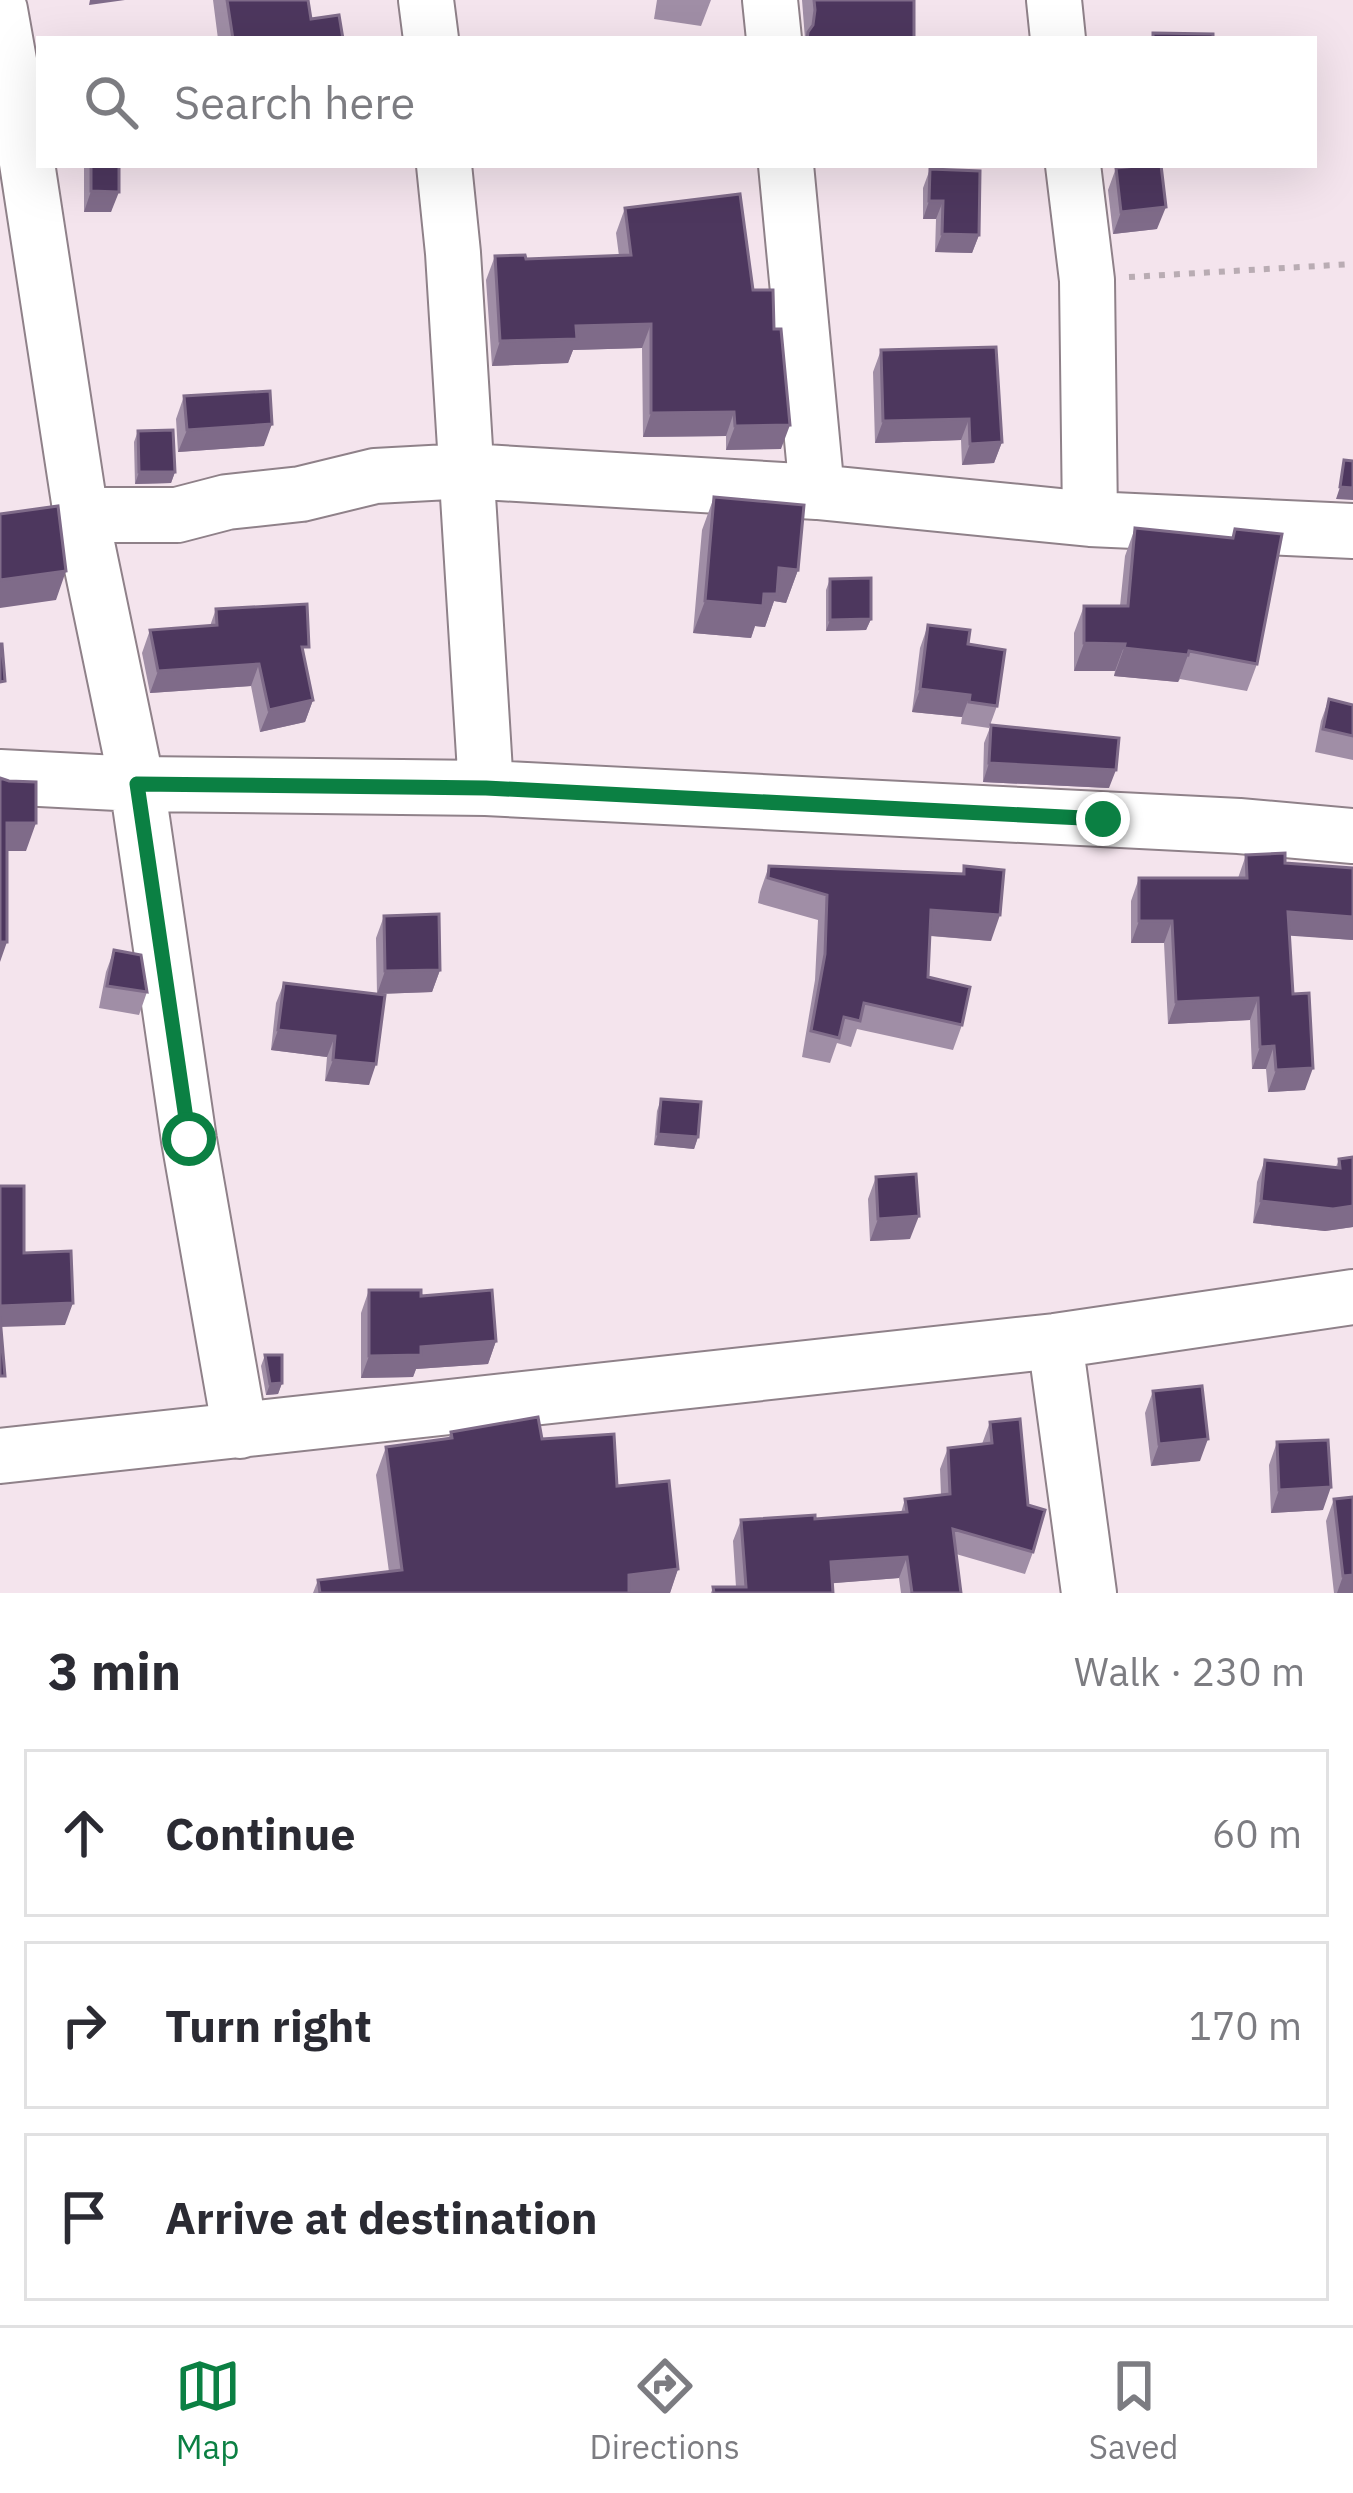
<!DOCTYPE html>
<meta charset="utf-8">
<style>
body{margin:0;font-family:"IBM Plex Sans",sans-serif;background:#f7f7f7;color:#2b2b33}
.stop{position:absolute;width:36px;height:36px;margin:-27px;border:9px solid #0b8043;border-radius:50%;background:#fff}
.stop.end{background:#0b8043;border-color:#fff;box-shadow:0 3px 12px #0008}
.list{margin:0;padding:0;list-style:none}
h2{display:flex;justify-content:space-between;align-items:center;height:156px;margin:0;padding:0 48px;font-size:51px}
h2 small{font-size:39px;font-weight:400;color:#7c7c81}
.list li{display:grid;grid-template-columns:78px 1fr auto;gap:36px;align-items:center;box-sizing:border-box;height:168px;margin:0 24px 24px;padding:0 24px;border:3px solid #e1e1e2;border-radius:0px}
.list b{display:block;font-size:45px;white-space:nowrap}
.list em{font-size:39px;font-style:normal;color:#7c7c81}
.icon{flex:none;width:66px;height:66px;fill:none;stroke:currentColor;stroke-width:2;stroke-linecap:round;stroke-linejoin:round}
.map{position:relative;flex:none;width:1353px;height:1593px;overflow:hidden}
.search{position:absolute;background:#fff;box-shadow:0 12px 48px #0002;left:36px;right:36px;top:36px;height:132px;display:flex;align-items:center;gap:30px;box-sizing:border-box;padding:0 42px;border-radius:0px;color:#7c7c81;font-size:45px}
.sheet{height:732px;background:#fff}
nav{display:flex;justify-content:space-around;align-items:center;box-sizing:border-box;height:168px;border-top:3px solid #e1e1e2;background:#fff;font-size:33px;color:#7c7c81}
nav a{display:grid;justify-items:center;gap:6px}
nav .on{color:#0b8043}
.map>svg:first-child{display:block}
.lines{fill:none;stroke-linecap:round;stroke-linejoin:round}
.minor-casing{stroke:#8f8189;stroke-width:58}
.path{stroke:#b9acb3;stroke-width:6;stroke-dasharray:6 9;stroke-linecap:butt}
.minor{stroke:#fff;stroke-width:54}
.wall{fill:#a08ea6}
.shaded-wall{fill:#7f6b89}
.building{fill:#4d375e;stroke:#7f6b89;stroke-width:3}
.route{stroke:#0b8043;stroke-width:15}
</style>
<div class="map">
<svg width="1353" height="1593" viewBox="0 0 1353 1593">
<rect width="100%" height="100%" fill="#f4e4ed"/>
<g class="lines">
<!-- minor casing -->
<g class="minor-casing">
<path id="minor" d="M 426,0 L 431,39
M 770,0 L 774,39
M 1054,0 L 1058,39
M 0,10 L 25,150 L 81,515 L 137,784 L 189,1140 L 240,1431
M 444,165 L 453,253 L 486,788
M 786,165 L 817,492
M 1073,165 L 1087,280 L 1090,519
M 81,515 L 177,515 L 227,502 L 301,494 L 375,476 L 467,471 L 817,492 L 1090,519 L 1353,531
M 0,777 L 137,784 L 486,788 L 1239,826 L 1353,836
M 1055,1341 L 1089,1593
M 0,1456 L 1055,1341 L 1353,1297"/>
</g>
<!-- path -->
<path class="path" d="M 1129,277 L 1353,264"/>
<!-- minor -->
<use href="#minor" class="minor"/>
</g>
<!-- wall -->
<path class="wall" d="M 213,0 L 308,0 L 311,19 L 343,39 L 218,39 Z
M 657,0 L 711,0 L 701,26 L 654,19 Z
M 802,0 L 914,0 L 914,39 L 805,39 Z
M 67,165 L 119,165 L 111,212 L 84,212 L 84,167 Z
M 1116,168 L 1157,229 L 1113,234 L 1108,190 Z
M 930,169 L 979,235 L 972,253 L 935,252 L 936,219 L 923,219 L 923,188 Z
M 625,208 L 753,290 L 774,329 L 781,449 L 726,450 L 726,436 L 643,437 L 642,348 L 573,350 L 568,363 L 492,366 L 486,280 L 495,256 L 526,259 L 619,256 L 616,233 Z
M 881,350 L 1002,442 L 994,463 L 962,465 L 961,440 L 875,443 L 873,372 Z
M 184,396 L 264,446 L 178,452 L 176,419 Z
M 138,431 L 175,472 L 171,483 L 135,484 L 134,442 Z
M 714,497 L 798,570 L 786,603 L 774,601 L 765,627 L 755,626 L 751,638 L 693,633 L 702,530 Z
M 1135,528 L 1232,538 L 1235,529 L 1257,664 L 1247,691 L 1180,679 L 1178,682 L 1114,676 L 1115,671 L 1074,671 L 1074,633 L 1084,606 L 1120,606 L 1125,556 Z
M 830,579 L 871,619 L 866,630 L 826,631 L 826,590 Z
M 216,609 L 304,659 L 313,700 L 305,722 L 260,732 L 251,686 L 150,693 L 142,653 L 150,630 L 210,626 Z
M 928,625 L 968,644 L 997,706 L 989,728 L 961,724 L 962,717 L 912,712 L 920,648 Z
M 1329,699 L 1353,705 L 1353,760 L 1315,752 L 1321,721 Z
M 991,725 L 1109,788 L 983,782 L 984,743 Z
M 1246,855 L 1285,863 L 1353,940 L 1290,935 L 1293,994 L 1305,1090 L 1268,1092 L 1266,1069 L 1252,1069 L 1250,1020 L 1168,1024 L 1164,943 L 1131,943 L 1131,901 L 1139,878 L 1238,878 Z
M 769,866 L 962,874 L 964,866 L 991,941 L 930,936 L 928,977 L 962,1025 L 953,1050 L 857,1029 L 851,1047 L 837,1043 L 830,1063 L 802,1057 L 815,980 L 818,920 L 758,903 L 760,892 Z
M 384,916 L 440,970 L 432,992 L 377,994 L 376,938 Z
M 114,950 L 147,992 L 139,1015 L 99,1008 L 106,972 Z
M 284,983 L 385,995 L 369,1085 L 325,1081 L 327,1057 L 271,1050 L 276,1003 Z
M 661,1099 L 698,1137 L 694,1149 L 654,1145 L 657,1111 Z
M 1353,1157 L 1353,1227 L 1325,1231 L 1253,1223 L 1257,1182 L 1265,1160 L 1336,1167 L 1339,1159 Z
M 876,1177 L 910,1239 L 870,1241 L 868,1199 Z
M 369,1290 L 421,1296 L 496,1341 L 488,1364 L 416,1369 L 413,1377 L 361,1378 L 361,1313 Z
M 265,1355 L 282,1383 L 278,1394 L 266,1395 L 261,1366 Z
M 1153,1391 L 1200,1461 L 1151,1466 L 1145,1413 Z
M 990,1422 L 1033,1552 L 1025,1574 L 956,1554 L 961,1593 L 901,1593 L 899,1578 L 833,1583 L 833,1593 L 711,1593 L 713,1587 L 736,1587 L 733,1541 L 741,1520 L 815,1519 L 901,1513 L 905,1499 L 941,1495 L 940,1469 L 948,1448 L 982,1444 Z
M 451,1432 L 542,1439 L 617,1486 L 678,1569 L 670,1593 L 313,1593 L 318,1580 L 389,1572 L 376,1475 L 386,1447 L 448,1439 Z
M 1277,1442 L 1323,1510 L 1271,1513 L 1269,1465 Z
M 1334,1499 L 1353,1593 L 1334,1593 L 1326,1521 Z"/>
<!-- shaded-wall -->
<path class="shaded-wall" d="M 90,0 L 125,0 L 89,5 Z
M 91,191 L 119,192 L 111,212 L 84,212 Z
M 929,201 L 943,201 L 936,219 L 923,219 Z
M 1166,207 L 1157,229 L 1113,234 L 1121,212 Z
M 942,234 L 979,235 L 972,253 L 935,252 Z
M 651,324 L 642,348 L 573,350 L 568,363 L 492,366 L 500,341 L 576,326 Z
M 734,412 L 726,436 L 643,437 L 651,413 Z
M 969,419 L 961,440 L 875,443 L 883,421 Z
M 272,424 L 264,446 L 178,452 L 187,430 Z
M 790,425 L 781,449 L 726,450 L 735,426 Z
M 1002,442 L 994,463 L 962,465 L 970,444 Z
M 139,472 L 175,472 L 171,483 L 135,484 Z
M 1340,487 L 1353,488 L 1353,500 L 1336,499 Z
M 779,568 L 798,570 L 786,603 L 774,601 L 765,627 L 755,626 L 751,638 L 693,633 L 705,601 L 764,594 Z
M 66,571 L 56,600 L 0,608 L 0,580 Z
M 871,619 L 866,630 L 826,631 L 830,620 Z
M 1084,643 L 1125,644 L 1115,671 L 1074,671 Z
M 1124,648 L 1188,655 L 1178,682 L 1114,676 Z
M 259,664 L 251,686 L 150,693 L 158,671 Z
M 920,689 L 970,695 L 962,717 L 912,712 Z
M 313,700 L 305,722 L 260,732 L 269,710 Z
M 989,763 L 1116,770 L 1109,788 L 983,782 Z
M 7,823 L 36,823 L 26,851 L 0,851 Z
M 931,910 L 1000,915 L 991,941 L 922,935 Z
M 1288,912 L 1353,917 L 1353,940 L 1280,935 Z
M 1139,921 L 1172,921 L 1164,943 L 1131,943 Z
M 0,942 L 7,942 L 0,962 Z
M 440,970 L 432,992 L 377,994 L 385,971 Z
M 1258,998 L 1250,1020 L 1168,1024 L 1176,1002 Z
M 278,1030 L 335,1036 L 327,1057 L 271,1050 Z
M 1274,1046 L 1266,1069 L 1252,1069 L 1260,1047 Z
M 333,1060 L 376,1064 L 369,1085 L 325,1081 Z
M 1313,1068 L 1305,1090 L 1268,1092 L 1276,1070 Z
M 658,1134 L 698,1137 L 694,1149 L 654,1145 Z
M 1261,1201 L 1353,1206 L 1353,1227 L 1325,1231 L 1253,1223 Z
M 919,1216 L 910,1239 L 870,1241 L 878,1219 Z
M 73,1303 L 65,1325 L 0,1327 L 0,1306 Z
M 496,1341 L 488,1364 L 416,1369 L 413,1377 L 361,1378 L 369,1356 L 421,1347 Z
M 282,1383 L 278,1394 L 266,1395 L 270,1384 Z
M 1208,1439 L 1200,1461 L 1151,1466 L 1159,1444 Z
M 1331,1487 L 1323,1510 L 1271,1513 L 1279,1490 Z
M 907,1557 L 899,1578 L 823,1584 L 831,1562 Z
M 678,1569 L 670,1593 L 623,1593 L 629,1575 Z
M 1353,1575 L 1353,1593 L 1337,1593 L 1343,1576 Z"/>
<!-- building -->
<path class="building" d="M 227,0 L 308,0 L 311,19 L 339,15 L 343,39 L 233,39 Z
M 814,0 L 914,0 L 914,39 L 807,39 L 808,32 L 813,25 L 815,10 Z
M 1153,33 L 1213,34 L 1213,39 L 1153,39 Z
M 91,165 L 119,165 L 119,192 L 91,191 Z
M 1147,165 L 1161,165 L 1166,207 L 1121,212 L 1116,168 Z
M 930,169 L 980,171 L 979,235 L 942,234 L 943,201 L 929,201 Z
M 740,194 L 753,290 L 773,290 L 774,329 L 781,329 L 790,425 L 735,426 L 734,412 L 651,413 L 651,324 L 576,326 L 577,339 L 500,341 L 495,256 L 525,255 L 526,259 L 631,255 L 625,208 Z
M 996,347 L 1002,442 L 970,444 L 969,419 L 883,421 L 881,350 Z
M 270,391 L 272,424 L 187,430 L 184,396 Z
M 173,430 L 175,472 L 139,472 L 138,431 Z
M 1344,460 L 1353,461 L 1353,488 L 1340,487 Z
M 714,497 L 804,505 L 798,570 L 779,568 L 777,594 L 764,594 L 763,606 L 705,601 Z
M 58,506 L 66,571 L 0,580 L 0,514 Z
M 1135,528 L 1233,538 L 1235,529 L 1282,534 L 1257,664 L 1189,651 L 1188,655 L 1124,648 L 1125,644 L 1084,643 L 1084,606 L 1128,606 Z
M 871,578 L 871,619 L 830,620 L 830,579 Z
M 307,604 L 309,647 L 302,647 L 313,700 L 269,710 L 259,664 L 158,671 L 150,630 L 217,625 L 216,609 Z
M 928,625 L 970,630 L 968,644 L 1005,650 L 997,706 L 969,702 L 970,695 L 920,689 Z
M 0,644 L 2,644 L 5,681 L 0,682 Z
M 1329,699 L 1353,705 L 1353,736 L 1323,729 Z
M 991,725 L 1119,738 L 1116,770 L 989,763 Z
M 0,778 L 9,781 L 36,782 L 36,823 L 7,823 L 7,942 L 0,942 Z
M 1285,853 L 1285,863 L 1353,868 L 1353,917 L 1288,912 L 1293,994 L 1309,993 L 1313,1068 L 1276,1070 L 1274,1046 L 1260,1047 L 1258,998 L 1176,1002 L 1172,921 L 1139,921 L 1139,878 L 1247,878 L 1246,855 Z
M 769,866 L 964,874 L 964,866 L 1004,870 L 1000,915 L 931,910 L 928,977 L 970,987 L 962,1025 L 864,1003 L 860,1021 L 844,1017 L 839,1038 L 811,1031 L 825,954 L 827,895 L 768,878 Z
M 439,914 L 440,970 L 385,971 L 384,916 Z
M 114,950 L 141,955 L 147,992 L 107,986 Z
M 284,983 L 385,995 L 376,1064 L 333,1060 L 335,1036 L 278,1030 Z
M 661,1099 L 701,1102 L 698,1137 L 658,1134 Z
M 1353,1157 L 1353,1206 L 1333,1209 L 1261,1201 L 1265,1160 L 1340,1168 L 1339,1159 Z
M 916,1174 L 919,1216 L 878,1219 L 876,1177 Z
M 0,1186 L 24,1186 L 24,1253 L 71,1251 L 73,1303 L 0,1306 Z
M 369,1290 L 421,1290 L 421,1296 L 492,1290 L 496,1341 L 421,1347 L 421,1355 L 369,1356 Z
M 0,1317 L 5,1376 L 0,1376 Z
M 265,1355 L 282,1355 L 282,1383 L 270,1384 Z
M 1202,1386 L 1208,1439 L 1159,1444 L 1153,1391 Z
M 538,1417 L 542,1439 L 614,1434 L 617,1486 L 669,1481 L 678,1569 L 629,1575 L 629,1593 L 320,1593 L 318,1580 L 402,1570 L 386,1447 L 452,1438 L 451,1432 Z
M 1020,1419 L 1028,1505 L 1045,1510 L 1033,1552 L 953,1529 L 961,1593 L 912,1593 L 907,1557 L 831,1562 L 833,1593 L 714,1593 L 713,1587 L 746,1587 L 741,1520 L 815,1515 L 815,1519 L 907,1512 L 905,1499 L 950,1494 L 948,1448 L 992,1443 L 990,1422 Z
M 1328,1440 L 1331,1487 L 1279,1490 L 1277,1442 Z
M 1353,1497 L 1353,1575 L 1343,1576 L 1334,1499 Z"/>
<g class="lines">
<!-- route -->
<path class="route" d="M 189,1139 L 137,784 L 486,788 L 1103,819"/>
</g>
</svg>
<div class="stop" style="left:189px;top:1139px"></div>
<div class="stop end" style="left:1103px;top:819px"></div>
<div class="search"><svg class="icon" aria-label="search" viewBox="0 0 24 24"><circle cx="10" cy="10" r="6"/><path d="M15 15l6 6"/></svg>Search here</div>
</div>
<section class="sheet">
<h2>3 min<small>Walk · 230 m</small></h2>
<ul class="list">
<li><svg class="icon" aria-label="ahead" viewBox="0 0 24 24"><path d="M12 20V5M6 11l6-6 6 6"/></svg><div><b>Continue</b></div><em>60 m</em></li>
<li><svg class="icon" aria-label="right" viewBox="0 0 24 24"><path d="M7 20v-9h11M14 6l5 5-5 5"/></svg><div><b>Turn right</b></div><em>170 m</em></li>
<li><svg class="icon" aria-label="arrive" viewBox="0 0 24 24"><path d="M6 21V4h12l-3 4 3 4H6"/></svg><div><b>Arrive at destination</b></div></li>
</ul>
</section>
<nav>
<a class="on"><svg class="icon" aria-label="map" viewBox="0 0 24 24"><path d="M3 6l6-2 6 2 6-2v14l-6 2-6-2-6 2zM9 4v14M15 6v14"/></svg>Map</a>
<a><svg class="icon" aria-label="directions" viewBox="0 0 24 24"><path d="M12 3l9 9-9 9-9-9zM9 14v-3h6M13 9l2 2-2 2"/></svg>Directions</a>
<a><svg class="icon" aria-label="saved" viewBox="0 0 24 24"><path d="M7 4h10v16l-5-4-5 4z"/></svg>Saved</a>
</nav>
